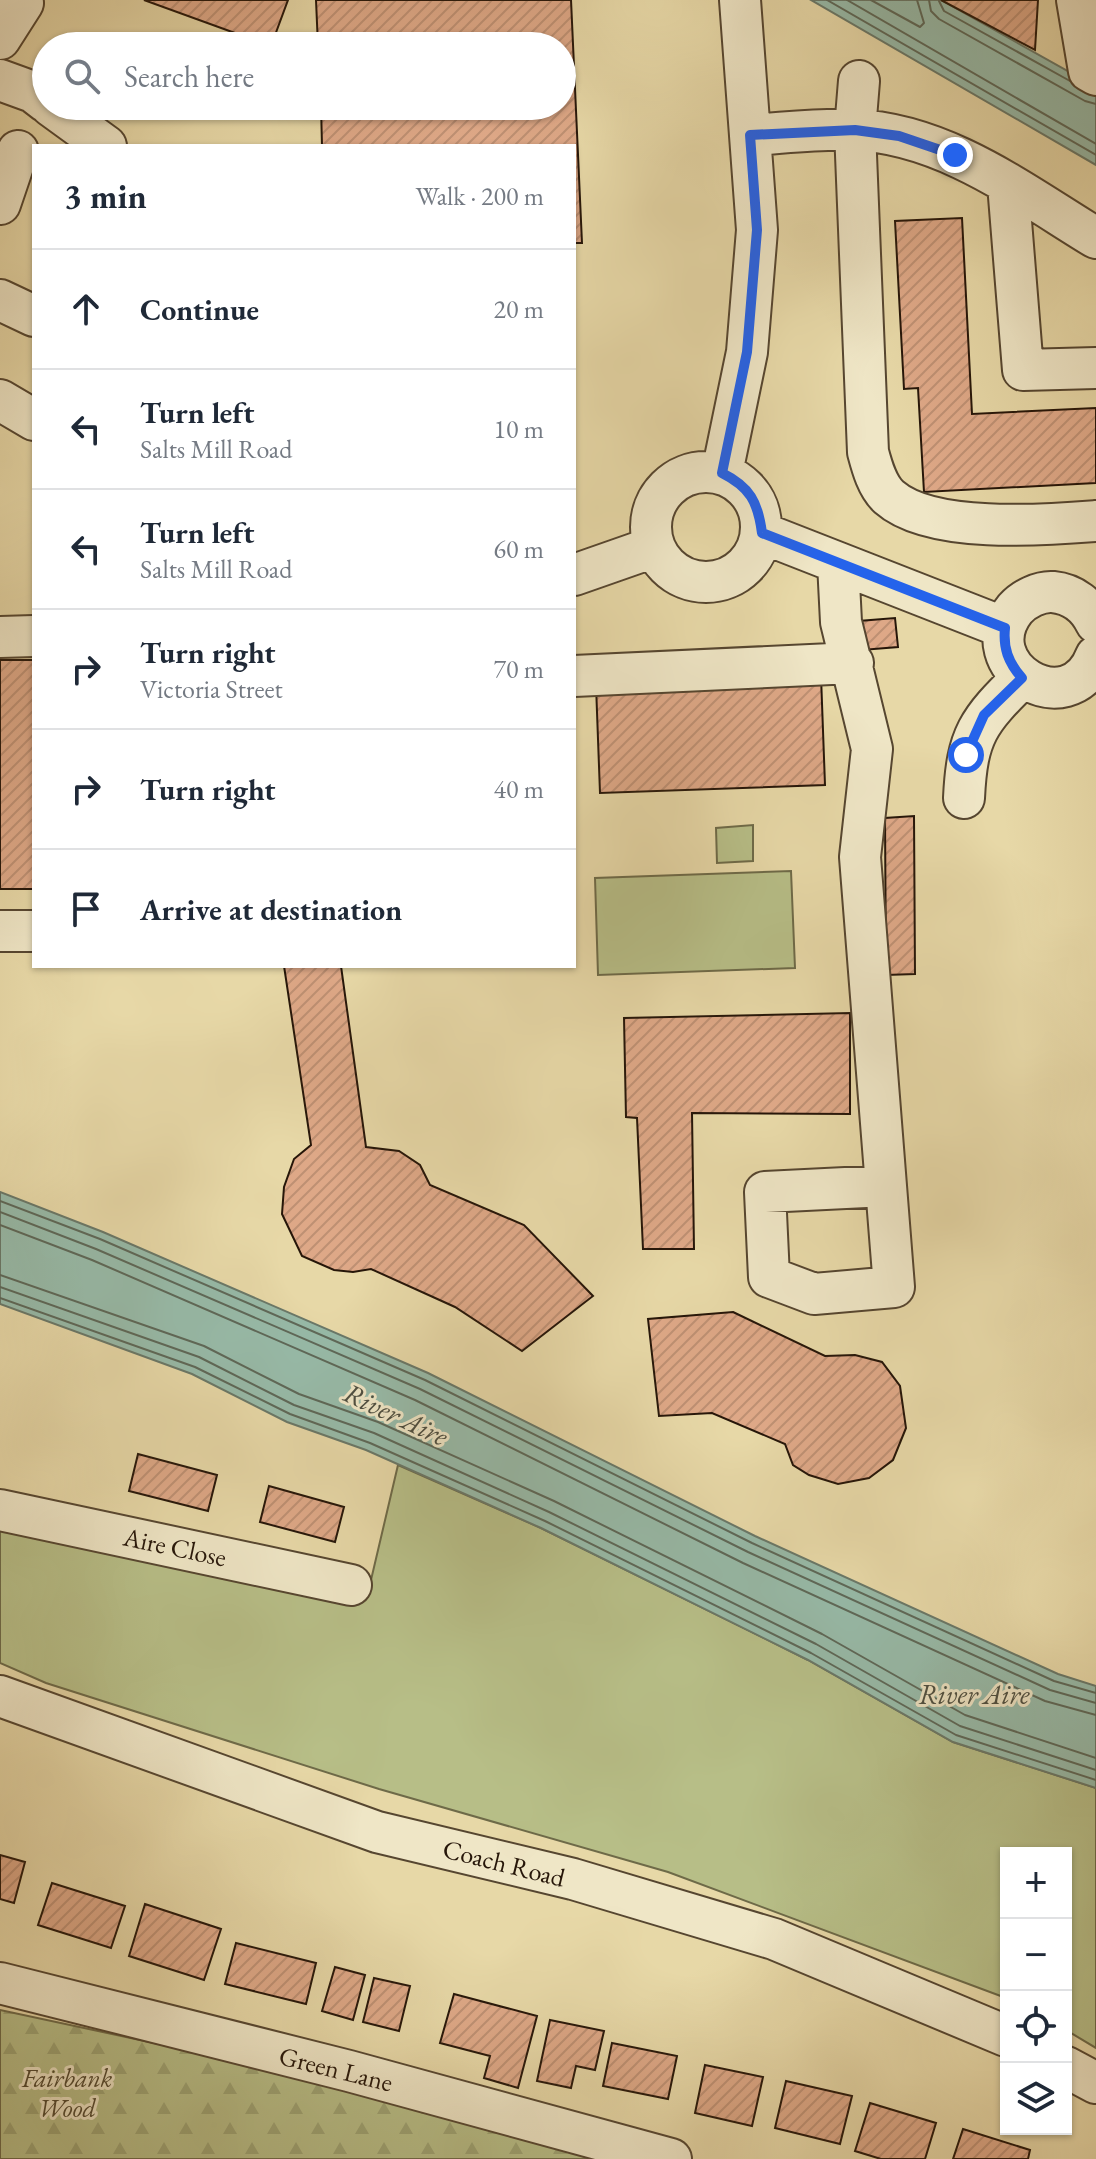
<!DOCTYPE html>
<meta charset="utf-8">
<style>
body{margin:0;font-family:"EB Garamond",serif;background:#f2f2f3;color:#1f2937}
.controls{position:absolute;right:24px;bottom:24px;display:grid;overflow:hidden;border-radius:0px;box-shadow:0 2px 6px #0004}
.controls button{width:72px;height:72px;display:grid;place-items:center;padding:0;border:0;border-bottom:2px solid #e0e1e3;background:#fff;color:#1f2937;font:40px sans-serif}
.stop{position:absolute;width:24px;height:24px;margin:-18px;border:6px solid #2563eb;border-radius:50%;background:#fff}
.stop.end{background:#2563eb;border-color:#fff;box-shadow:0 2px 8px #0008}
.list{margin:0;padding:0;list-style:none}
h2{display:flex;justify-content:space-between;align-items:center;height:104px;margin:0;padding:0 32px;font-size:34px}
h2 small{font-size:26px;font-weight:400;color:#747a83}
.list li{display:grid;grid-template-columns:52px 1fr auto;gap:24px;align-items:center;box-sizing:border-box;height:120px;padding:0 32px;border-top:2px solid #e0e1e3}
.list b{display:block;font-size:30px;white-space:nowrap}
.list p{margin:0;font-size:26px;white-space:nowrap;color:#747a83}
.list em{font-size:26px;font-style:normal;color:#747a83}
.icon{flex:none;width:44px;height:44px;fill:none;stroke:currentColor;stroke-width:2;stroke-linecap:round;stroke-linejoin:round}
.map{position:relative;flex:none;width:1096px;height:2159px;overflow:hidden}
.search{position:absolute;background:#fff;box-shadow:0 2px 6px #0004;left:32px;top:32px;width:544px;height:88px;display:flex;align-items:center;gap:20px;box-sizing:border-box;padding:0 28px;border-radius:44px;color:#747a83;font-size:30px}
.panel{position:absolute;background:#fff;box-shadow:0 2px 6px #0004;left:32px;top:144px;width:544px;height:824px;border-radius:0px}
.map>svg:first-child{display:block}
.grass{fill:#b7be87;stroke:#6e6a48;stroke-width:2}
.forest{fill:url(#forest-firs);stroke:#6e6a48;stroke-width:2}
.water{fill:#97baa8;stroke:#6a7868;stroke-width:2}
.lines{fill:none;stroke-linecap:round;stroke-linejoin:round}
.shore{stroke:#5e6858;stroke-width:2}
.building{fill:url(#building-hatch);stroke:#261609;stroke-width:2}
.minor-casing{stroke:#564630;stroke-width:44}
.minor{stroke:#efe6c6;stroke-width:40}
.route{stroke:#2563eb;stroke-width:10}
.labels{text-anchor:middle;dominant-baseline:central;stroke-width:6;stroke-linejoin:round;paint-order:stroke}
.street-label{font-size:26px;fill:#261609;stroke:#efe6c6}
.park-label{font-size:26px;font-style:italic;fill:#52482f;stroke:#efe6c6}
.water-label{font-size:28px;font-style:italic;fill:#4e4f41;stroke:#efe6c6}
</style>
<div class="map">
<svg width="1096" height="2159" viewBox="0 0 1096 2159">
<defs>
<pattern id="forest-firs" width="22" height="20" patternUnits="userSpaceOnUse" patternTransform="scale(2)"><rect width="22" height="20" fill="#b7be87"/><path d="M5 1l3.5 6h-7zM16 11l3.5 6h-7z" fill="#9da373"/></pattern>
<pattern id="building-hatch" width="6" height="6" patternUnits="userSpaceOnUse" patternTransform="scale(2)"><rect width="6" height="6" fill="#dea887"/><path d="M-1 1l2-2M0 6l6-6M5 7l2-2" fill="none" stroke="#be9073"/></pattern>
</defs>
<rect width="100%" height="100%" fill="#e7d8a7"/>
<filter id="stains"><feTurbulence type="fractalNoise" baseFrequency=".0025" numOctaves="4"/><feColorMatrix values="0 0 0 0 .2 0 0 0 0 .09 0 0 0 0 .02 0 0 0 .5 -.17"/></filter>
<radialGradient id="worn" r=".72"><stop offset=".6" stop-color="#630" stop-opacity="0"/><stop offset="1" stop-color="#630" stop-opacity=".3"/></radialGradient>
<!-- grass -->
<path class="grass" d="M 753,825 L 753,861 L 717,863 L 716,828 Z
M 791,871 L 795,968 L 598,975 L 595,878 Z
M 398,1465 L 541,1528 L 808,1660 L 953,1742 L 1096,1788 L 1096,2048 L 1066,2030 L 1066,1853 L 1006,1853 L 1006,1998 L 668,1872 L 379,1789 L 46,1683 L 0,1663 L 0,1509 L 367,1597 Z"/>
<!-- forest -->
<path class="forest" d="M 0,2010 L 336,2082 L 622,2159 L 0,2159 Z"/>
<!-- water -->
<path class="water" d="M 811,0 L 941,0 L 1096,87 L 1096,165 Z
M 0,1192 L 103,1232 L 428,1373 L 755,1536 L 1058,1674 L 1096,1686 L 1096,1788 L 953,1742 L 808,1660 L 541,1528 L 366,1450 L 287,1422 L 192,1374 L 0,1304 Z"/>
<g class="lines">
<!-- shore -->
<path class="shore" d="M 827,0 L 1096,155
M 847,0 L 1096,144
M 871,0 L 920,27 L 924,23 L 917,0
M 929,0 L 931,11 L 939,19 L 1085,101 L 1096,104
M 939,1 L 944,11 L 1070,81
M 0,1201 L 100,1239 L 425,1380 L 752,1543 L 1054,1681 L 1096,1693
M 0,1212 L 96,1249 L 420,1389 L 748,1552 L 1050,1690 L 1096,1703
M 0,1225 L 92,1260 L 415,1400 L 743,1563 L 1045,1701 L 1096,1715
M 0,1275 L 204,1346 L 299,1394 L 378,1422 L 554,1501 L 822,1634 L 965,1715 L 1096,1758
M 0,1287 L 199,1357 L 294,1405 L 374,1433 L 549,1512 L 816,1644 L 960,1726 L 1096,1770
M 0,1298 L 195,1367 L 290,1414 L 370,1443 L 545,1521 L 811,1653 L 956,1735 L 1096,1780"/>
</g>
<!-- building -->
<path class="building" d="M 144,0 L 288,0 L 271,46 Z
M 316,0 L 571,0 L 582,243 L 574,243 L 574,146 L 322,146 L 321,106 L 562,106 L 562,46 L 318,46 Z
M 941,0 L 1038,0 L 1035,50 Z
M 962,218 L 972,414 L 1096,408 L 1096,483 L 924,492 L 918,388 L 904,389 L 895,221 Z
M 895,618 L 898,647 L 862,650 L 859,621 Z
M 0,660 L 34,660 L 34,889 L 0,889 Z
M 821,676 L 825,785 L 600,793 L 596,685 Z
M 914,816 L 915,974 L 886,975 L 885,818 Z
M 284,966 L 341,966 L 366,1147 L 399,1151 L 420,1165 L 430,1185 L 524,1225 L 593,1296 L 522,1351 L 455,1307 L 371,1269 L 353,1272 L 334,1270 L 302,1256 L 282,1214 L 284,1187 L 294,1159 L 311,1145 Z
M 850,1013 L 850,1114 L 692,1113 L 694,1249 L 643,1249 L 637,1118 L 626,1117 L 624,1018 Z
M 733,1312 L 825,1356 L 855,1355 L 882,1362 L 900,1386 L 906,1428 L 893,1460 L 869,1478 L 838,1484 L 809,1475 L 793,1465 L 785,1444 L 712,1413 L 659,1416 L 648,1319 Z
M 138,1454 L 217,1475 L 208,1511 L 129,1491 Z
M 269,1486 L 344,1507 L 335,1542 L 260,1522 Z
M 0,1855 L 25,1862 L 14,1903 L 0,1899 Z
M 52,1883 L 125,1906 L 111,1948 L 38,1925 Z
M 145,1904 L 221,1929 L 204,1980 L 129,1956 Z
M 236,1943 L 316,1963 L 306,2004 L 225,1984 Z
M 335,1967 L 365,1975 L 353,2020 L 322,2011 Z
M 374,1978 L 410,1986 L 399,2031 L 363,2022 Z
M 454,1994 L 537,2016 L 518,2088 L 484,2078 L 490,2056 L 440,2043 Z
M 550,2020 L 604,2031 L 595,2070 L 576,2066 L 571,2088 L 537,2081 Z
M 612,2043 L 677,2056 L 668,2099 L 603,2086 Z
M 705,2065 L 763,2077 L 752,2126 L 695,2113 Z
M 786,2081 L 852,2096 L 840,2144 L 775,2128 Z
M 870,2103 L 936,2123 L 925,2159 L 881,2159 L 855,2151 Z
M 963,2129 L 1030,2150 L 1028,2159 L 953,2159 Z"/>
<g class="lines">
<!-- minor casing -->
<g class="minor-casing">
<path id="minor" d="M 1077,0 L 1089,71 L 1096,75
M 0,39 L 23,3 L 16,0
M 0,80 L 33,92 L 46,102
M 859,81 L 855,130 L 868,452 C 872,467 877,486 889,497 C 931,534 1044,525 1096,521
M 51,106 L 106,146
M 750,135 C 784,133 820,128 854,130 C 944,133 1022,193 1096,238
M 1008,184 L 1023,370 L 1096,368
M 0,204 L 18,151
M 0,300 L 34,316
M 0,400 L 34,420
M651 527a55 55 0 1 1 110 0a55 55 0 1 1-110 0Z
M 722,473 L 747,352 L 757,230 L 740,0
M 762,533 L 1005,628
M 838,563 L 841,622 L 872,749 L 860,857 L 886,1186 L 765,1192 L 769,1277 L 814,1294 L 894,1287 L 886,1186
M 574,575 L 654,547
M 1096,623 C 1088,606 1073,594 1053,592 C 1040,591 1024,599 1015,609 C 970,666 1069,726 1096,656
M 0,637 L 34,636
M 574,676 L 853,663
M 964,798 C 967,735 978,721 1022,678
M 0,931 L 34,931
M 0,1510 L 351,1585
M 0,1696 L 377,1832 L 573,1879 L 774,1939 L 1006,2036
M 0,1983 L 349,2071 L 671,2159
M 1066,2067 L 1096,2083"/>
</g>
<!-- minor -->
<use href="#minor" class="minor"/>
</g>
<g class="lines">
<!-- route -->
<path class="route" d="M 955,155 L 899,136 L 855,130 L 750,135 L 757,230 L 747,352 L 722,473 C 750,487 758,502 762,533 L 1005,628 C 1003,648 1008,662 1022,678 L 984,715 L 966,755"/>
</g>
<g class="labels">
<!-- street labels -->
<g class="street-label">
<text transform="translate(175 1547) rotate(12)">Aire Close</text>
<text transform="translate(504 1863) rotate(14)">Coach Road</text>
<text transform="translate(336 2069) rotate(14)">Green Lane</text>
</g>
<!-- park labels -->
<g class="park-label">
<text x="67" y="2078">Fairbank<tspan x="67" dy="30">Wood</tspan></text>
</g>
<!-- water labels -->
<g class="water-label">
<text transform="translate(396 1414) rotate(25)">River Aire</text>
<text x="974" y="1694">River Aire</text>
</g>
</g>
<rect width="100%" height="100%" filter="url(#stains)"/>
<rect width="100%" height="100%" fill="url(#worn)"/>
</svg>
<div class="controls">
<button>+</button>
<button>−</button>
<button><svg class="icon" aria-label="locate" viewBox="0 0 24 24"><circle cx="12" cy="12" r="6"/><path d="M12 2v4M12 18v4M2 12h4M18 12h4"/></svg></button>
<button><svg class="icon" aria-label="layers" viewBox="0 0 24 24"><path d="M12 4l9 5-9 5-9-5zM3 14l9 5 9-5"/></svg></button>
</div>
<div class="stop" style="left:966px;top:755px"></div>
<div class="stop end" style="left:955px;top:155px"></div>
<div class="search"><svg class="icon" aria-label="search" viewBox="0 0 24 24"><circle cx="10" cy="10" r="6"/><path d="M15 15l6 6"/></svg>Search here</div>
<section class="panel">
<h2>3 min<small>Walk · 200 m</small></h2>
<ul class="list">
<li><svg class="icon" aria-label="ahead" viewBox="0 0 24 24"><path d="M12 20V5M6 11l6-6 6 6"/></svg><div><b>Continue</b></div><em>20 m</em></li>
<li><svg class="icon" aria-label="left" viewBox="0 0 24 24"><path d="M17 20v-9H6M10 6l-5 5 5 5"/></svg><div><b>Turn left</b><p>Salts Mill Road</p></div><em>10 m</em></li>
<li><svg class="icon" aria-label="left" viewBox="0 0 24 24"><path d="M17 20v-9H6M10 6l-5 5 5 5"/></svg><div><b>Turn left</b><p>Salts Mill Road</p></div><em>60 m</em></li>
<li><svg class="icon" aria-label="right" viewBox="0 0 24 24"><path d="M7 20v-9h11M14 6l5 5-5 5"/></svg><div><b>Turn right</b><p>Victoria Street</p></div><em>70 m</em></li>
<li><svg class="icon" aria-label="right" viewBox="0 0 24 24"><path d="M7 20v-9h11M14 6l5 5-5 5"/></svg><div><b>Turn right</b></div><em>40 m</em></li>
<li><svg class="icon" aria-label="arrive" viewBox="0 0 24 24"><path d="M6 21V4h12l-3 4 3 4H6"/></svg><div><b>Arrive at destination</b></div></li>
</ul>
</section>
</div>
